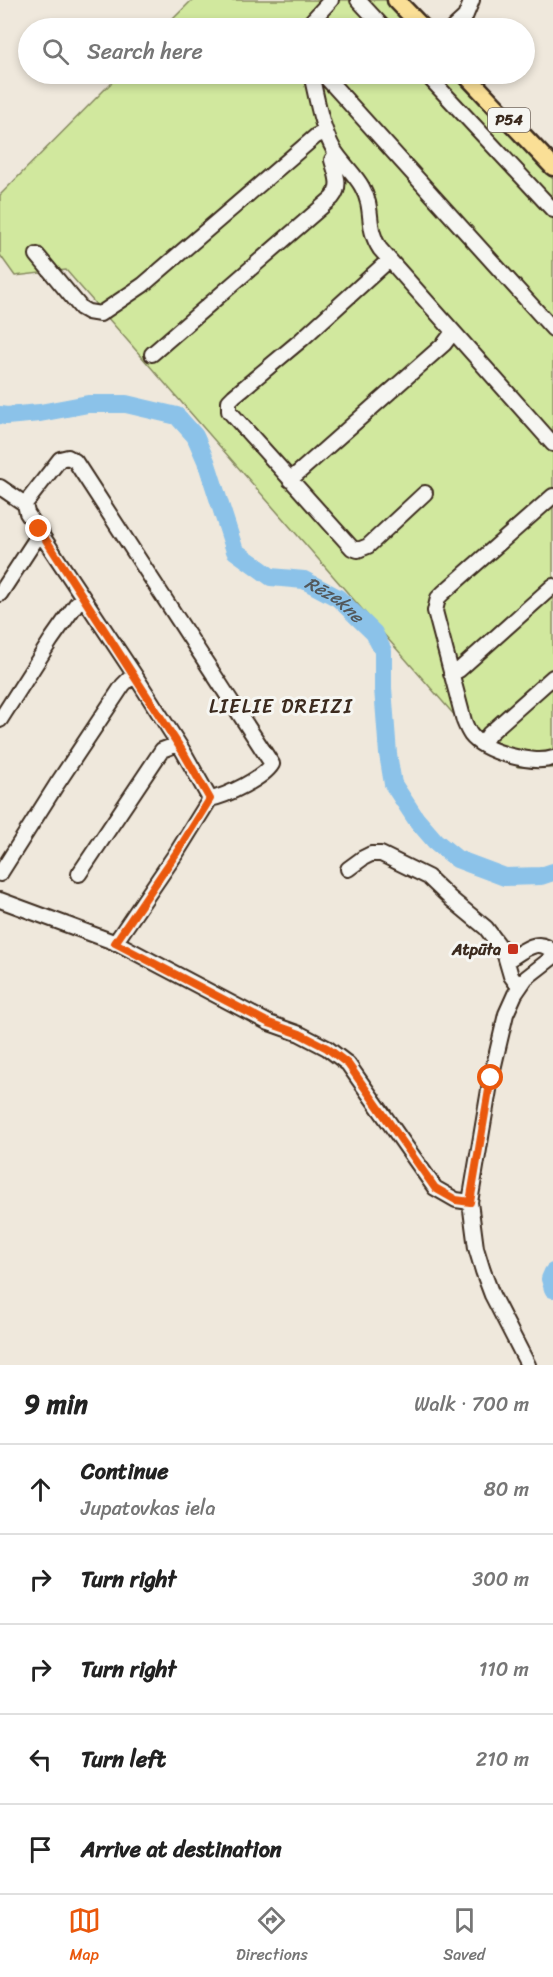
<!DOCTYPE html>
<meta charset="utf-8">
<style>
body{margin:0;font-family:Sriracha,sans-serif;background:#f6f6f6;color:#222}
.stop{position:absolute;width:18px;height:18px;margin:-14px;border:4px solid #ea580c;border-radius:50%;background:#fff}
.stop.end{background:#ea580c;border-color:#fff;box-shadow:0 2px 6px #0008}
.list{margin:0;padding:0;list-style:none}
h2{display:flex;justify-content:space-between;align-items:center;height:78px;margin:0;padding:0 24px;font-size:26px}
h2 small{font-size:20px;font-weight:400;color:#767676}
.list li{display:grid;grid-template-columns:39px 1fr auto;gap:18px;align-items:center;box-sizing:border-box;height:90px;padding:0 24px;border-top:2px solid #e0e0e0}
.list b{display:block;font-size:22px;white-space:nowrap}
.list p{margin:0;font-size:20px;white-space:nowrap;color:#767676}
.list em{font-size:20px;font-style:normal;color:#767676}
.icon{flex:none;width:33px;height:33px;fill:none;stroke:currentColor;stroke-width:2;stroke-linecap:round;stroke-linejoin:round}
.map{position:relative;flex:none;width:553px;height:1365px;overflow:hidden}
.search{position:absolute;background:#fff;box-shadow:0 3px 9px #0003;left:18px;right:18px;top:18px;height:66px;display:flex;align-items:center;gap:15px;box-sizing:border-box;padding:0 21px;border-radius:33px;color:#767676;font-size:22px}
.sheet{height:528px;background:#fff}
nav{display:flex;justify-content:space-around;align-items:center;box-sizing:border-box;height:84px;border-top:2px solid #e0e0e0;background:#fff;font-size:16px;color:#767676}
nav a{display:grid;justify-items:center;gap:3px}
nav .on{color:#ea580c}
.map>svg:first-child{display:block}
.green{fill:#d1e89e;stroke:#86895e;stroke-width:1.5}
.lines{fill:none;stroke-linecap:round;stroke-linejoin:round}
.river{stroke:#8bc2e9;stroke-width:18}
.minor-casing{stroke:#3b2a1e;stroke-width:18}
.major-casing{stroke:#3b2a1e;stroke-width:21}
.minor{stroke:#f6f6f2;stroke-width:14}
.major{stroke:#fadf96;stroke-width:16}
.route{stroke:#ea580c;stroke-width:8}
.poi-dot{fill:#c8321e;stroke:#f6f6f2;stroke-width:2}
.labels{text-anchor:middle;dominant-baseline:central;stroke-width:6;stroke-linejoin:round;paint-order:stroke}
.shield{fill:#f6f6f2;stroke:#73675e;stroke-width:1.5}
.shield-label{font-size:15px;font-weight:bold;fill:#3b2a1e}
.poi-label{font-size:16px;font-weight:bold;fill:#3b2a1e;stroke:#f6f6f2;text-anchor:end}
.water-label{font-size:18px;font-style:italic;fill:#53585b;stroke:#f6f6f2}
.quarter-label{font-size:20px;letter-spacing:1.5px;fill:#3b2a1e;stroke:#f6f6f2}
</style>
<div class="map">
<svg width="553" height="1365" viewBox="0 0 553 1365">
<rect width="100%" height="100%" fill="#efe8dc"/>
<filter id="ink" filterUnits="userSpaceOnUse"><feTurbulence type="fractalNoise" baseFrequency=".0167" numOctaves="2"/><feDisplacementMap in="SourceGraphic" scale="12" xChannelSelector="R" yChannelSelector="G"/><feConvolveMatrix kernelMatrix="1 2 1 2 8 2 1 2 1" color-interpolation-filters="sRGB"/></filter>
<g filter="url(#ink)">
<!-- green -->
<path class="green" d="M 192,0 L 386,0 L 412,28 L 164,28 Z
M 120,74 L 454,74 L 553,179 L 553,768 L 518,767 L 463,725 L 66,270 L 15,276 L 0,255 L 0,195 Z"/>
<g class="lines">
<!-- river -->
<g class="river">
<path id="s1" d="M 0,415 L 6,416 L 40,413 L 88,404 L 126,404 L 177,416 L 195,436 L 206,461 L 235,551 L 271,577 L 304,580 L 338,598 L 374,633 L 383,651 L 383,688 L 388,754 L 393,784 L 416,819 L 435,841 L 457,859 L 505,877 L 541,876 L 553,872"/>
<path d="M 553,1272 L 550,1279 L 553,1289"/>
</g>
<!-- minor casing -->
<g class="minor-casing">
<path id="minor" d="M 358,0 L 384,28
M 308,28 L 309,24 L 331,0
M 453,28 L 465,17 L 472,0
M 311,74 C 317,99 321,127 334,150 C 342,163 355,174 362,187 C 375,210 365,226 380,249 L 553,444
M 323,74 L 553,329
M 426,74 L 553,210
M 37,255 L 81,308 L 88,312 L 100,314 L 143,285 L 316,136 L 325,132
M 389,260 L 301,340 L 234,396 L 229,401 L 229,411 L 352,548 L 358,550 L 368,546 L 425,493
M 152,354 L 332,198 C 342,186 336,174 332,160 L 336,153
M 290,480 L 444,344 L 453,332
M 0,487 L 25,504
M 553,496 L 443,593 L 438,598 L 435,611 L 464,721 C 466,726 468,731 471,735 C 484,752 533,765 553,758
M 0,594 L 36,539 L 42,534
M 451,674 L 459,670 L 553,586
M 0,720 L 51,640 L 77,603 L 84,599
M 483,743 L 489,734 L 553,677
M 348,869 L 363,858 L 371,854 L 381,854 L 428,877 L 451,899 L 486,928 L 504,952 L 511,976 L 519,987
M 0,874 L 57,784 L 123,685 L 134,674
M 79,874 L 162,750 L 178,744
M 0,900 L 119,944 L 269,1023 L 300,1034 L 327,1048 L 348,1064 L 435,1188 L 456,1200 L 470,1202
M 115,943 L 177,852 L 210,799 L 183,751 L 134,674 L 27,513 L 25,504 L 60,459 L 68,457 L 75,461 L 272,764 C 264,778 226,796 210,799
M 508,960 C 522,952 539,935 553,953
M 528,1365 L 492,1295 L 483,1271 L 476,1248 L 470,1202 L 491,1078 L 506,1014 L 515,994 L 526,978 L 553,957"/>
</g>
<!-- major casing -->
<g class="major-casing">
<path id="major" d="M 396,0 L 423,28
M 465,74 L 553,167"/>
</g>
<!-- minor -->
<use href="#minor" class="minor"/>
<!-- major -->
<use href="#major" class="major"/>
</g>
</g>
<g class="lines" filter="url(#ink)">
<!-- route -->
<path class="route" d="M 39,529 L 183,752 L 210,799 L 177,852 L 115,943 L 269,1023 L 300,1034 L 327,1048 L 348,1064 L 435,1188 L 456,1200 L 470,1202 L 491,1078"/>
</g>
<!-- markers -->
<rect class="poi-dot" x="507" y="943" width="12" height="12" rx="3"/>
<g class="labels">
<!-- shield labels -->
<rect class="shield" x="488" y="108" width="42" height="24" rx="4.5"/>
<g class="shield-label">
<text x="509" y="120">P54</text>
</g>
<!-- poi labels -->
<g class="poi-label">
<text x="501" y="949">Atpūta</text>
</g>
<!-- water labels -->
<g class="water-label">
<text stroke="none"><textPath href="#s1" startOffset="442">Rēzekne</textPath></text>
</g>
<!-- quarter labels -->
<g class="quarter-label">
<text x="281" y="706">LIELIE DREIZI</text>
</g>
</g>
</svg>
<div class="stop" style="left:491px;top:1078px"></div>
<div class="stop end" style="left:39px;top:529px"></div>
<div class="search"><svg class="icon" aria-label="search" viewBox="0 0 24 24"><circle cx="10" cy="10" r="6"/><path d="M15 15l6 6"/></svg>Search here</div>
</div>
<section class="sheet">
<h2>9 min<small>Walk · 700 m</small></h2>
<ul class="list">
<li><svg class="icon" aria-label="ahead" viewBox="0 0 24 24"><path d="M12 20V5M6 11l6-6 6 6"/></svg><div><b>Continue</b><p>Jupatovkas iela</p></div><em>80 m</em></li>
<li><svg class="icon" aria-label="right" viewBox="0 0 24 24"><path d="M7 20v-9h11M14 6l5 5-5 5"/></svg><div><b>Turn right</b></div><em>300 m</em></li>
<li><svg class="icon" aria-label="right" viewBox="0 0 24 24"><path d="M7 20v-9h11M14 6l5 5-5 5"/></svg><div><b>Turn right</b></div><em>110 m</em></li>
<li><svg class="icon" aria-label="left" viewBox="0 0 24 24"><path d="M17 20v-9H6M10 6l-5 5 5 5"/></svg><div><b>Turn left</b></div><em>210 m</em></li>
<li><svg class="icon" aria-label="arrive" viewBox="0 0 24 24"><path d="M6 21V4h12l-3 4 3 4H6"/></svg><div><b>Arrive at destination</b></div></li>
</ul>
</section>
<nav>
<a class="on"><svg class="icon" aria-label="map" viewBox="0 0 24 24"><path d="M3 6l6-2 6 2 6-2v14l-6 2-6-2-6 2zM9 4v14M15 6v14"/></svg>Map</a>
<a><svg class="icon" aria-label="directions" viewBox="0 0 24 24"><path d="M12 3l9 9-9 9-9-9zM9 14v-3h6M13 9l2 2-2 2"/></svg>Directions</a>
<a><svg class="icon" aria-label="saved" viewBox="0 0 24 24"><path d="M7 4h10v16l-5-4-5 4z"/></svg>Saved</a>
</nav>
